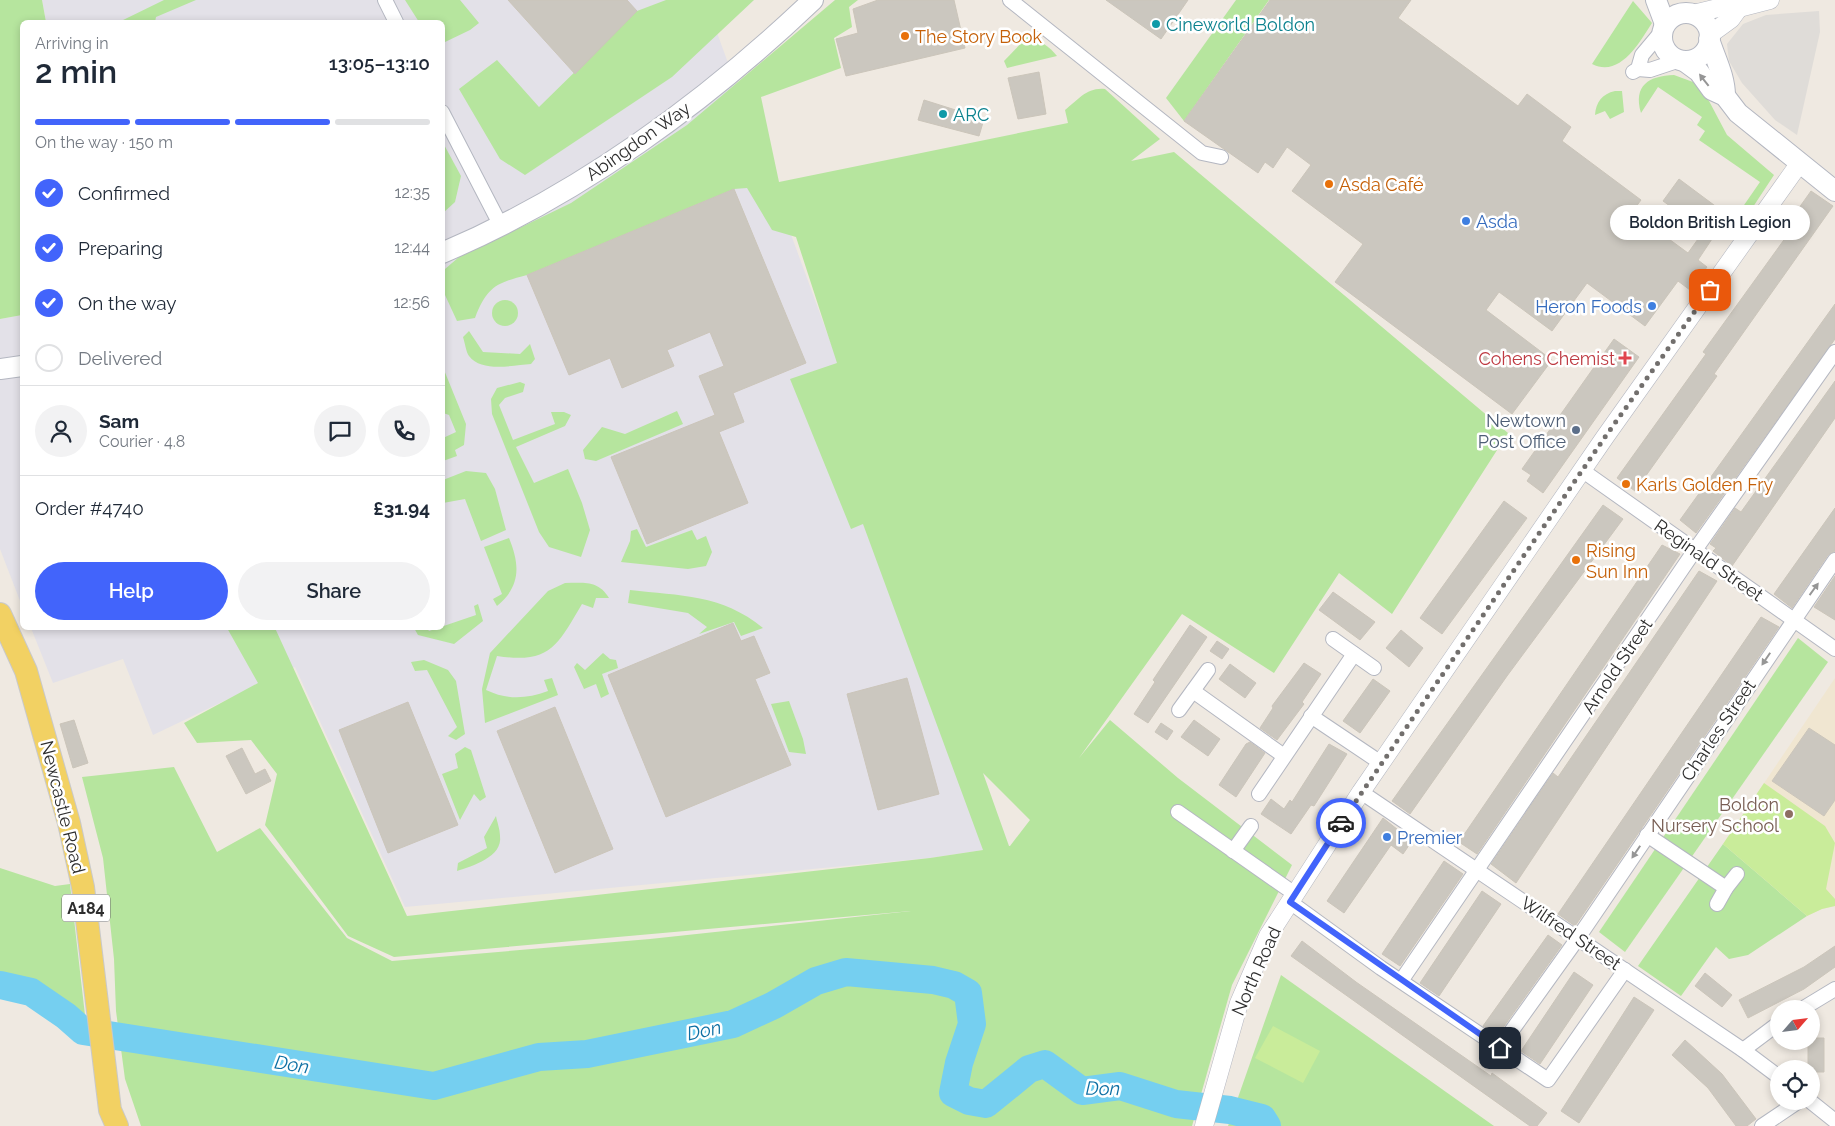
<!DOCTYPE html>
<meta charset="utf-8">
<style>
body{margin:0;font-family:Raleway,sans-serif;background:#f2f2f3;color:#1f2937;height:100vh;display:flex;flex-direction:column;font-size:19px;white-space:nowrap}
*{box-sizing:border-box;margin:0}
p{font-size:16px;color:#747a83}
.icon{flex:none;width:28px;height:28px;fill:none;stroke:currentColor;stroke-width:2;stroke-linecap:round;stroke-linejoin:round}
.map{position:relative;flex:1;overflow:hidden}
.panel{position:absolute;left:20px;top:20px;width:425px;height:610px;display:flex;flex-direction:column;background:#fff;border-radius:8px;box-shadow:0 2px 8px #0003}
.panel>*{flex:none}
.needle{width:32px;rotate:62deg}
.buttons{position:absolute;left:1770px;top:1000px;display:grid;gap:10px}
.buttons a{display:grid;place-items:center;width:50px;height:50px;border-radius:50%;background:#fff;box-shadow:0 2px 8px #0003;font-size:25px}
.pin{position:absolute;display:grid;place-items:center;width:42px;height:42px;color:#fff;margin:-21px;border-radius:10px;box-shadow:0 2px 8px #0006}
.courier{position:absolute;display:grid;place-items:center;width:50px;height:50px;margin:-25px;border:4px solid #4264fb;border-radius:50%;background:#fff;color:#222;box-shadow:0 1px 6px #0007}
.bubble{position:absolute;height:35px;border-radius:18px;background:#fff;box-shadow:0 2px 8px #0003;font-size:16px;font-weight:600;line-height:35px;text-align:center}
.overview em{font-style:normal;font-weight:600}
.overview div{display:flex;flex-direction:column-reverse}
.overview{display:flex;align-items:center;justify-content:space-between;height:85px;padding:0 15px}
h1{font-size:32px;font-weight:600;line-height:38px}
.bar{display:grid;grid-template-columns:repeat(4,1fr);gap:8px 5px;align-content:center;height:60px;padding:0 15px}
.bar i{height:6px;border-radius:4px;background:#e0e1e3}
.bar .on{background:#4264fb}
.bar p{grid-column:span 4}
.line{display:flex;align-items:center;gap:12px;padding:0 15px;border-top:1px solid #e0e1e3}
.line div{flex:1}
.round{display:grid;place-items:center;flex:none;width:52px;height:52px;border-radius:26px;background:#f2f2f3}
ol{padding:0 15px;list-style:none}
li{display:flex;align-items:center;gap:15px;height:55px}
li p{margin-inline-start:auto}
li .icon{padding:5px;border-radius:50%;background:#4264fb;color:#fff;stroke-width:4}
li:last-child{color:#747a83}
li i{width:28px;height:28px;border:2px solid #e0e1e3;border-radius:50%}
.action{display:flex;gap:10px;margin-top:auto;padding:10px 15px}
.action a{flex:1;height:58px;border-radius:30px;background:#4264fb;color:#fff;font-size:20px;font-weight:600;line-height:58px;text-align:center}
.action a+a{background:#f2f2f3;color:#1f2937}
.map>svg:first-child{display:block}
.industrial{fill:#e3e1e8}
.education{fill:#f0e6d1}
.green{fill:#b6e59e;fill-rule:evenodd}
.pitch{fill:#c9ec9a}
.plaza{fill:#dfdcd8}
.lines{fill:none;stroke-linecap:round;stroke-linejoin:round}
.river{stroke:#75cff0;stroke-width:28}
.building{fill:#cbc7bf;stroke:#cbc5ba}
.minor-casing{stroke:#b4b7c1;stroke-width:16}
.tertiary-casing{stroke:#b4b7c1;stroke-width:19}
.secondary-casing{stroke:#b4b7c1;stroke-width:22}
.primary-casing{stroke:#c9c9c9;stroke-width:24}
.minor{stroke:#fff;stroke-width:14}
.tertiary{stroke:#fff;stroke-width:18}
.secondary{stroke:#fff;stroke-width:20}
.primary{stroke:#f2d163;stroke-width:22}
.oneway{fill:#969696}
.done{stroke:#726f6d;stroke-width:5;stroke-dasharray:0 9}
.route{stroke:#4264fb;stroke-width:6}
.culture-dot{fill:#0f9aa8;stroke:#fff;stroke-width:2}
.food-dot{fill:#e8710a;stroke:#fff;stroke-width:2}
.shop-dot{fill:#3f7fe0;stroke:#fff;stroke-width:2}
.health-dot{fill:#e0444e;stroke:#fff;stroke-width:2}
.service-dot{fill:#5c6f8a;stroke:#fff;stroke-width:2}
.education-dot{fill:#8d6e63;stroke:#fff;stroke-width:2}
.labels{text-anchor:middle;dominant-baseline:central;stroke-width:5;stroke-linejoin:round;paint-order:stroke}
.shield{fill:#fff;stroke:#6d6d6d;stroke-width:1}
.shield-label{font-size:16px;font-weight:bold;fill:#2e2e2e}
.culture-label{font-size:18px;fill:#0d838f;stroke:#fff;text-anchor:start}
.food-label{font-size:18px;fill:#c56008;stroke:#fff;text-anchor:start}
.street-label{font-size:18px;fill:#2e2e2e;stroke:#fff}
.shop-label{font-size:18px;fill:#366cbe;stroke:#fff;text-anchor:start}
.health-label{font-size:18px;fill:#be3a42;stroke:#fff;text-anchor:end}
.service-label{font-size:18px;fill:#4e5e75;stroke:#fff;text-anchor:end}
.education-label{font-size:18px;fill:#785e54;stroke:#fff;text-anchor:end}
.water-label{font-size:19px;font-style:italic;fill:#0d6fa3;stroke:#fff}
</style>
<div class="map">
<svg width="1835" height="1126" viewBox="0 0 1835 1126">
<rect width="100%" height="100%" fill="#efe9e1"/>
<!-- industrial -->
<g class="industrial">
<path d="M42,0h663l132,360 146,490 -53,8 -525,49 -110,-240 -142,68 -30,-76 -70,24 -22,-55h411v-606h-396z"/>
<path d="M22,315v291l-22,-57v-230z"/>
</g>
<!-- education -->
<path class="education" d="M1835,678v228l-13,3 -15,7 -84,-72z"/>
<!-- green -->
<g class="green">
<path d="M0,0h42l4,22h-24v293l-22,4z"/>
<path d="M164,0h32l-40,17 -1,5h-36z"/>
<path d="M405,0h55l19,23 -9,7 -27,13 -1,-21h-23z"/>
<path d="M666,0h88l-82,77 -147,98 -25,-16 -41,-70 38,-29 42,47 98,-96z"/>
<path d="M835,0h23l-9,7 3,20 -18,11 7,30 -80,29 18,85 289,-59 -3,-13c13,-10 22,-23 40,-21l55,50 -29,22 43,-9 334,281 -116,181 -53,-41 -65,100 -92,-59 -103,144 31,-38 68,58 114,87 -60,120 -40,141h-1051l-16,-47 -9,-68 -2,-52 -11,-101 -21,-81 92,-10 43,85 43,-24 87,110 45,23 258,-22 261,-28 -517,46 -46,-21 -83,-111 12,-51 -26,-34 -54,3 -13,-20 74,-40 -31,-55h48l132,288 523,-58 53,-8 -120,-326 -12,5 -61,-150 47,-16 -41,-126 -24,-7 -25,-42 -13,1 -207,86c-31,8 -40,12 -52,43l-18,3 -12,-26v-26l14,-12 112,-54 116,-78zM983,773l47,47 -20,26h-1z"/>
<path d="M1236,0h33l-85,121 -18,-23z"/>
<path d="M1633,1l19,22c-13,20 -32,55 -60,41z"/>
<path d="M1027,37c13,3 22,9 30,19l-50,12 -3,-7z"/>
<path d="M1674,75l19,7 16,19 18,34 47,40 -25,38 -7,-5 18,-26 -61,-42 6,-9 -8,-6 5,-8 -44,-30 -17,26c-8,-28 8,-37 33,-38z"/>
<path d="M1615,91h7l2,21 -14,7 -5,-8 -10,4c1,-13 7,-21 20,-24z"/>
<path d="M442,141l19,35 -6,26 -12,11z"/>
<circle cx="505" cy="313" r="13"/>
<path d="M469,331l14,21 37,2 10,-10 5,15 -4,5c-18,1 -49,9 -62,-8 -3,-4 -4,-13 -6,-19z"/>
<path d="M442,365l24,59 -2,21 -9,5 2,6 -14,5v-23l13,-6 -7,-17 -6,-2z"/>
<path d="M520,382l5,2 -2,8 -18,6 -6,7 14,35 42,-16 -4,-12h13l7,3 -6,11 -49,21 18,36 34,-14 14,34 8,27 -9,27 -32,-10 -10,-15 -47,-118 -1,-15 6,-11z"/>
<path d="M677,411l6,13 -87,37 -11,-2 -2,-9 19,-23 23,7z"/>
<path d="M466,471l20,2 9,16 11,41 -25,11 -16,-42 -22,4v-23z"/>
<path d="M637,529l9,18 46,-17 5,10 9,-4 6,16 -6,14 -18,3 -67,-7 9,-21 1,-10z"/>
<path d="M509,538c11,27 12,48 -12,68l-4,-7 9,-5 -18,-47z"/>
<path d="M565,583c19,0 33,-3 44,15h-13l-3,10 -11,-4c-25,42 -32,60 -85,52l-11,34c21,10 40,9 62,1l-4,-11 8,-2 6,17 -73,28 -3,-34 8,-36 58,-62z"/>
<path d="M630,590c50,6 92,4 133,38l-22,8 -7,-14 -35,12 8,-7 -19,-14 -60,-10z"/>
<path d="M478,604l5,17 -29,23 -36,-9 -4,-7h13l2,3 47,-16 -2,-9z"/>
<path d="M1798,638l30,24 -203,290 -26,-20z"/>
<path d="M603,653l7,6 6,1 2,8 -16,6 7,20 -8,4 -5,-14 -12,5 -10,-22 3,-4 8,7z"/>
<path d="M424,660l24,10 8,11 9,53 -9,6 -8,-4 9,-9 -30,-57 -12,1 -4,-9z"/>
<path d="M789,701l14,38 3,15 -17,-2 -18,-48z"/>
<path d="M465,747l6,3 15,47 -6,4 -6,-7 -14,26 -18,-46 16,-6 -3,-14z"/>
<path d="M496,816c1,6 4,13 4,20 3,21 -28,30 -43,35l1,-8 29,-15 -3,-11z"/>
<path d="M1723,844l84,72 -59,39 -19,4 -13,-12 -35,49 -43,-30z"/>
<path d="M0,868l55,18 15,-2 16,140 -20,-18 -66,-34z"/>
<path d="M1281,975l213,151h-266z"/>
</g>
<!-- pitch -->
<g class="pitch">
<path d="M1764,783l61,43 10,17 -9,46 9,10v7l-13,3 -15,7 -84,-72z"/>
<path d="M1273,1026l47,25 -17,32 -48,-25z"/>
</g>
<!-- plaza -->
<path class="plaza" d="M1819,11l1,21 -23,103 -22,-15 -33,-37 -13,-22 -2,-17 16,-20 23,-9z"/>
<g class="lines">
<!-- river -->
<path class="river" d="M0,985l31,7 35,24 17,15 351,55 105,-29 48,-3 146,-30 41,-19 42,-24 30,-9 87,8 21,5 14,8 4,31 -13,39 -6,30 16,8 17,3 43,-35 16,-5 37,27 38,-5 56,18 54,6 32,8 5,8"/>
</g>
<!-- building -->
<g class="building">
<path d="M508,0h119l10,11 -62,63z"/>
<path d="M878,0h76l11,48 -119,28 -10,-37 22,-6 -5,-24z"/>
<path d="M1106,0h82l-27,39z"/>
<path d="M1270,0h141l-13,18 120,88 9,-12 44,33 -9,14 79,59 -9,12 56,41 15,-21 9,7 -14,21 9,7 -17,23 -12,-9 -33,45 -58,-43 -35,48 -53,-39 -13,18 66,50 -40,54 -177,-132 28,-38 -71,-53 19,-26 -24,-18 -14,21 -8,-6 -7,11 -74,-52z"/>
<path d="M1039,72l7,42 -28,5 -10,-41z"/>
<path d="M924,100l60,19 -5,17 -61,-16z"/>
<path d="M1679,179l43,32 -16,21 -43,-31z"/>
<path d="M734,189l72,174 -73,30 11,29 -25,10 29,71 -101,41 -36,-87 104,-42 -16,-39 25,-10 -14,-34 -43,18 7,16 -52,22 -12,-30 -41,17 -42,-100z"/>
<path d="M1811,191l22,15 -119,168 3,2 -82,115 -18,-13 89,-124 -3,-2 96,-133 -5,-4z"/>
<path d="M1835,304v35l-139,194 -16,-13z"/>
<path d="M1614,339l25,18 -96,136 -16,-12 4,-6 -9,-6z"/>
<path d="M1835,381v37l-103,148 -19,-15 3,-3 -6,-4 25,-36 6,4z"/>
<path d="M1504,501l23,17 -85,116 -22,-16z"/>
<path d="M1603,505l20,14 -116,157 -97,138 -18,-13z"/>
<path d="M1835,508v43l-7,4 -36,53 -18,-14z"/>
<path d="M1662,545l18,9 -203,300 -18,-12z"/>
<path d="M1699,571l18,10 -201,302 -25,-19 62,-91 5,4z"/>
<path d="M1835,576v44l-21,-13z"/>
<path d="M1333,592l42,30 -15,18 -41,-30z"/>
<path d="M1761,617l18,10 -204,299 -17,-12z"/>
<path d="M733,623l8,18 13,-5 16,37 -15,6 36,86 -125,52 -58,-142z"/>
<path d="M1190,625l17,12 -59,86 -14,-9 21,-32 -2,-2z"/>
<path d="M1401,630l22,18 -14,19 -23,-19z"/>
<path d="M1217,641l12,8 -7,10 -12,-8z"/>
<path d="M1304,663l17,11 -19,28 2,2 -27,36 -17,-12 13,-20 -1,-2z"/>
<path d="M1230,664l26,19 -11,15 -26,-19z"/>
<path d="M907,678l32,116 -61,16 -31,-116z"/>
<path d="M1373,679l17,12 -30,42 -17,-12z"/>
<path d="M408,702l50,123 -70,28 -49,-123z"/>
<path d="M555,707l58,142 -58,24 -58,-142z"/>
<path d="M74,720l14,43 -15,5 -13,-44z"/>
<path d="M1194,720l26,19 -12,17 -27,-19z"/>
<path d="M1161,723l12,8 -6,9 -12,-8z"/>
<path d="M1809,728l26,17v55l-11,16 -52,-35z"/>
<path d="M1250,742l15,11 -29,44 -17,-12 27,-41z"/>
<path d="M1329,744l18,10 -33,52 -3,-1 -20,29 -30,-20 10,-15 13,10 6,-9 2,2z"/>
<path d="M242,748l13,26 10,-5 6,12 -25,13 -20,-38z"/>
<path d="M1383,818l29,23 -9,13 -12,-9 -47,68 -17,-12z"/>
<path d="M1444,861l19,13 -63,92 -18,-12z"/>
<path d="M1482,891l19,13 -62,92 -19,-13z"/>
<path d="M1548,935l14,10 -65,91 -14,-10z"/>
<path d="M1302,941l54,41 135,94 1,-3 55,40 -10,13h-7l-239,-170z"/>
<path d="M1835,946v21l-31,22 -56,29 -9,-18 65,-33z"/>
<path d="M1574,972l19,13 -53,79 -19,-13z"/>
<path d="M1705,973l27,22 -10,12 -27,-21z"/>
<path d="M1634,997l20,13 -75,113 -18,-12z"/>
<path d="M1811,1038h13v34h-13v-3h-3v-28h3z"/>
<path d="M1685,1040l37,34 34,45 -9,7h-11l-28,-38 -36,-33z"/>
</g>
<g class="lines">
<!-- minor casing -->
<g class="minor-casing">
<g id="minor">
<path d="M385,0l11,22"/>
<path d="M1010,0l192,153 19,4"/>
<path d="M1638,69l12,1 30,-10"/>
<path d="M1633,72l5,-3 4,-14 21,-25"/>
<path d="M442,112l59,114"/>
<path d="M1583,471l252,178"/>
<path d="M1333,639l41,29"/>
<path d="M1193,691l91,65"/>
<path d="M1179,710l29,-40"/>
<path d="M1311,716l70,47"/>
<path d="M1361,792l382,258 36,27"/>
<path d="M1259,794l95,-140"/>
<path d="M1178,812l117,82"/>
<path d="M1647,835l79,53 -9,16"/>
<path d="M1233,851l18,-25"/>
<path d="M1726,888l11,-14"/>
<path d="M1290,902l91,66 167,112 77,-110"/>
<path d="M1401,981l294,-431 140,-198"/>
<path d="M1802,1009l33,-20"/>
<path d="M1500,1047l78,-109 257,-378"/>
<path d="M1743,1050l36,-27"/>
<path d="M1810,1101l25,20"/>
<path d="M1762,1126l37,-25"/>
</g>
</g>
<!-- tertiary casing -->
<g class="tertiary-casing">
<g id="tertiary">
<path d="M1693,14l33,-8 13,2 31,-8"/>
<path d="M1709,35l22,-16 8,-11"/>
<path d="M1204,1126l35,-123 29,-67 93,-144 244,-355 194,-273"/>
</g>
</g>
<!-- secondary casing -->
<g class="secondary-casing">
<g id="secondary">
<path d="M1656,0l9,24"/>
<circle cx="1686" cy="37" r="24"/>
<path d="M1709,39c6,19 16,37 16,57"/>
<path d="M1684,61l15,11 13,18 13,6 13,17 97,78"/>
<path d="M442,253c137,-58 264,-151 371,-253"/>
<path d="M0,369l22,-3"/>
</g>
</g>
<!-- primary casing -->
<g class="primary-casing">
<path id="primary" d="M0,614l26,57 43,152 14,64 27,223 7,16"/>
</g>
<!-- minor -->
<use href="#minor" class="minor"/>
<!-- tertiary -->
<use href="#tertiary" class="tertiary"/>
<!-- secondary -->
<use href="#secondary" class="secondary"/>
<!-- primary -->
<use href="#primary" class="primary"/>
</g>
<!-- one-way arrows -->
<defs><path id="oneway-solid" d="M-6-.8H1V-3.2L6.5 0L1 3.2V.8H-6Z" transform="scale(1.25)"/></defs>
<g class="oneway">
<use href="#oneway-solid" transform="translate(1704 80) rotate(-128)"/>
<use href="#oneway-solid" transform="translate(1814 589) rotate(-54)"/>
<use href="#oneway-solid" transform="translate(1766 659) rotate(124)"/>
<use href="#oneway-solid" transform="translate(1636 852) rotate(124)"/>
</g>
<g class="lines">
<!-- done -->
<path class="done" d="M1341,823l264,-386 105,-147"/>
<!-- route -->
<path class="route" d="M1341,823l-51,79 210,146"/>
</g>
<!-- markers -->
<g class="culture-dot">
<circle cx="1156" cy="24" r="5"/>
<circle cx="943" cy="114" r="5"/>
</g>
<g class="food-dot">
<circle cx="905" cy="36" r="5"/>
<circle cx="1329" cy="184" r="5"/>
<circle cx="1626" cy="484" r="5"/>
<circle cx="1576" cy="560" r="5"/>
</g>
<g class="shop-dot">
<circle cx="1466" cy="221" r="5"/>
<circle cx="1652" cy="306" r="5"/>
<circle cx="1387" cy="837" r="5"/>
</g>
<path class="health-dot" d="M1622.5 350.5h5v5h5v5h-5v5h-5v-5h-5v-5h5z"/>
<circle class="service-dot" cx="1576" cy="430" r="5"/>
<circle class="education-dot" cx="1789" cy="814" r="5"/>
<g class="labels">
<!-- shield labels -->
<rect class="shield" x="62" y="894.5" width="48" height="27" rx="4"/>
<g class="shield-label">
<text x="86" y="908">A184</text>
</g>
<!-- culture labels -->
<g class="culture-label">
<text x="1166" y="24">Cineworld Boldon</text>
<text x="953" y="114">ARC</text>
</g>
<!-- food labels -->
<g class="food-label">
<text x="915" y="36">The Story Book</text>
<text x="1339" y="184">Asda Café</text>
<text x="1636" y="484">Karls Golden Fry</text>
<text x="1586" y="550">Rising<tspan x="1586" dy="21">Sun Inn</tspan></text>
</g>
<!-- street labels -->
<g class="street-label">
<text transform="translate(638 141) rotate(-35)">Abingdon Way</text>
<text transform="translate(1709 560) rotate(35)">Reginald Street</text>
<text transform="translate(1617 666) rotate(-56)">Arnold Street</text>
<text transform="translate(1718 730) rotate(-56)">Charles Street</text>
<text transform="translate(63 807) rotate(76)">Newcastle Road</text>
<text transform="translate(1571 933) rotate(34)">Wilfred Street</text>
<text transform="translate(1256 971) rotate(-66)">North Road</text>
</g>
<!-- shop labels -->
<g class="shop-label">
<text x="1476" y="221">Asda</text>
<text x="1642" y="306" text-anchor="end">Heron Foods</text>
<text x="1397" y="837">Premier</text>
</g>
<!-- health labels -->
<g class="health-label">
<text x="1615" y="358">Cohens Chemist</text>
</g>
<!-- service labels -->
<g class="service-label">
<text x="1566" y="420">Newtown<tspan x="1566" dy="21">Post Office</tspan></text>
</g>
<!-- education labels -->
<g class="education-label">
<text x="1779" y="804">Boldon<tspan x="1779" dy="21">Nursery School</tspan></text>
</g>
<!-- water labels -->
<g class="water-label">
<text transform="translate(704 1030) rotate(-12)">Don</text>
<text transform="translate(292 1064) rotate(9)">Don</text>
<text transform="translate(1103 1088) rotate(1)">Don</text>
</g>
</g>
</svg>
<div class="buttons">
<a><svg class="needle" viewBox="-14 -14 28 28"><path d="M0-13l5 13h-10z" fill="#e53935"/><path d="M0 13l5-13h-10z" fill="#747a83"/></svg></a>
<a><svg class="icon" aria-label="locate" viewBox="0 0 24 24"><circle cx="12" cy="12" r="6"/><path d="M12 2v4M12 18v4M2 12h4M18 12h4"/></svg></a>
</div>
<div class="pin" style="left:1710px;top:290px;background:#ea580c"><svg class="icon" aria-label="bag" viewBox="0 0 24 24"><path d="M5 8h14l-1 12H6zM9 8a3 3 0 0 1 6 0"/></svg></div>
<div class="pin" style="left:1500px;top:1048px;background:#1f2937"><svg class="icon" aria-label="home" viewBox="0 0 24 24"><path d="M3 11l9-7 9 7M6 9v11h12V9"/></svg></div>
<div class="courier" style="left:1341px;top:823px"><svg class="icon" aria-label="car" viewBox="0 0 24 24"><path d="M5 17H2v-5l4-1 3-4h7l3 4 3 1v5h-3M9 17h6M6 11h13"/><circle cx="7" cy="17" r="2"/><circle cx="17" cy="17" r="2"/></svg></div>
<div class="bubble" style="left:1610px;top:205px;width:200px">Boldon British Legion</div>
<section class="panel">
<div class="overview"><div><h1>2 min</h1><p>Arriving in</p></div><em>13:05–13:10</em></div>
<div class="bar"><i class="on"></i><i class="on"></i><i class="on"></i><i></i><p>On the way · 150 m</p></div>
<ol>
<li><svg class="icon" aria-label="check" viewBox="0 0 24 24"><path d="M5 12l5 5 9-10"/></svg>Confirmed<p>12:35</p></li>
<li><svg class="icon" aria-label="check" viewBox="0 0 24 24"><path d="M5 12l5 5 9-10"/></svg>Preparing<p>12:44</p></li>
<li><svg class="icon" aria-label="check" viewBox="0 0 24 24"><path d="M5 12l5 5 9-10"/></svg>On the way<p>12:56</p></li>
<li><i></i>Delivered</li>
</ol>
<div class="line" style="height:90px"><a class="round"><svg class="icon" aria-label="person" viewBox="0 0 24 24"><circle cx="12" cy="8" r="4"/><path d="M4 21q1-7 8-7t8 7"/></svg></a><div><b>Sam</b><p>Courier · 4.8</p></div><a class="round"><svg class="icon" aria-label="chat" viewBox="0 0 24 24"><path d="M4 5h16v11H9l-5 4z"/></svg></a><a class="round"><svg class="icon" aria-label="phone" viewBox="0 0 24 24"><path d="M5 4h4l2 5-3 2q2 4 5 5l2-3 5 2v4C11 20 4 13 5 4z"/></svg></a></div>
<div class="line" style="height:65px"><div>Order #4740</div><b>£31.94</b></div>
<div class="action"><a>Help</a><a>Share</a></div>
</section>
</div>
